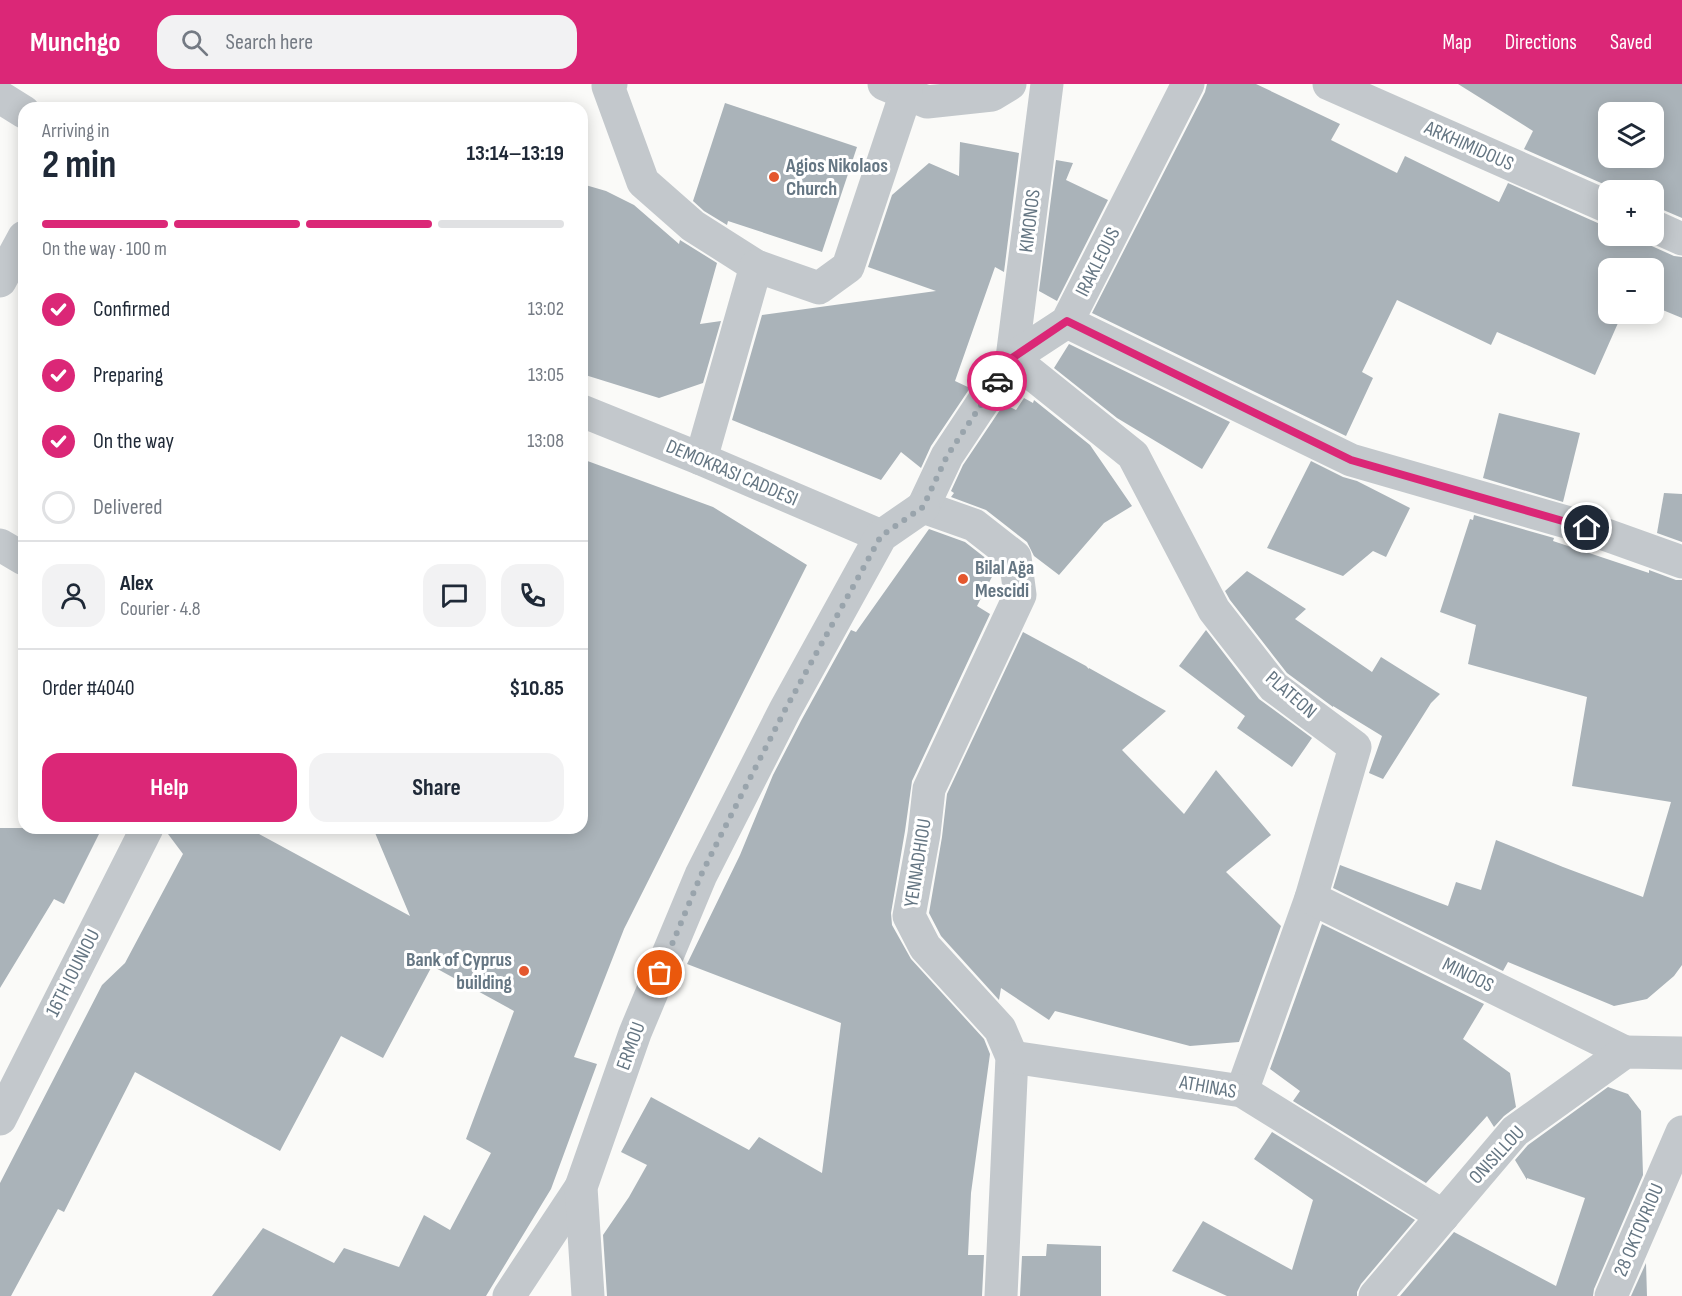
<!DOCTYPE html>
<meta charset="utf-8">
<style>
body{margin:0;font-family:"Sofia Sans Condensed",sans-serif;background:#f2f2f3;color:#1f2937;height:100vh;display:flex;flex-direction:column;font-size:22px;white-space:nowrap}
*{box-sizing:border-box;margin:0}
p{font-size:20px;color:#747a83}
.icon{flex:none;width:33px;height:33px;fill:none;stroke:currentColor;stroke-width:2;stroke-linecap:round;stroke-linejoin:round}
.map{position:relative;flex:1;overflow:hidden}
.drawer{position:absolute;left:18px;top:18px;width:570px;height:732px;display:flex;flex-direction:column;background:#fff;border-radius:18px;box-shadow:0 3px 15px #0003}
.drawer>*{flex:none}
.buttons{position:absolute;left:1598px;top:18px;display:grid;gap:12px}
.buttons a{display:grid;place-items:center;width:66px;height:66px;border-radius:12px;background:#fff;box-shadow:0 3px 15px #0003;font-size:30px}
.pin{position:absolute;display:grid;place-items:center;width:51px;height:51px;color:#fff;margin:-26px;border:3px solid #fff;border-radius:50%;box-shadow:0 2px 6px #0007}
.courier{position:absolute;display:grid;place-items:center;width:60px;height:60px;margin:-30px;border:4px solid #db2777;border-radius:50%;background:#fff;color:#222;box-shadow:0 2px 8px #0007}
.headline em{font-style:normal;font-weight:700}
.headline div{display:flex;flex-direction:column-reverse}
.headline{display:flex;align-items:center;justify-content:space-between;height:102px;padding:0 24px}
h1{font-size:39px;font-weight:700;line-height:45px}
.bar{display:grid;grid-template-columns:repeat(4,1fr);gap:9px 6px;align-content:center;height:72px;padding:0 24px}
.bar i{height:8px;border-radius:4px;background:#e0e1e3}
.bar .current{background:#db2777}
.bar p{grid-column:span 4}
.line{display:flex;align-items:center;gap:15px;padding:0 24px;border-top:2px solid #e0e1e3}
.line div{flex:1}
.round{display:grid;place-items:center;flex:none;width:63px;height:63px;border-radius:18px;background:#f2f2f3}
ol{padding:0 24px;list-style:none}
li{display:flex;align-items:center;gap:18px;height:66px}
li p{margin-inline-start:auto}
li .icon{padding:6px;border-radius:50%;background:#db2777;color:#fff;stroke-width:4}
li:last-child{color:#747a83}
li i{width:33px;height:33px;border:3px solid #e0e1e3;border-radius:50%}
.primary-button{display:flex;gap:12px;margin-top:auto;padding:12px 24px}
.primary-button a{flex:1;height:69px;border-radius:18px;background:#db2777;color:#fff;font-size:24px;font-weight:700;line-height:69px;text-align:center}
.primary-button a+a{background:#f2f2f3;color:#1f2937}
header{display:flex;align-items:center;gap:36px;box-sizing:border-box;height:84px;padding:0 30px;background:#db2777;color:#fff}
header strong{font-size:28px}
nav{display:flex;gap:33px;margin-inline-start:auto;font-size:21px}
.search{width:420px;height:54px;background:#f2f2f3;display:flex;align-items:center;gap:15px;box-sizing:border-box;padding:0 21px;border-radius:18px;color:#747a83;font-size:22px}
.map>svg:first-child{display:block}
.building{fill:#aab3b9;fill-rule:evenodd}
.lines{fill:none;stroke-linecap:round;stroke-linejoin:round}
.minor{stroke:#c3c8cc;stroke-width:33}
.done{stroke:#99a4ac;stroke-width:6;stroke-dasharray:0 10.8}
.route{stroke:#db2777;stroke-width:8}
.poi-dot{fill:#e4572e;stroke:#fff;stroke-width:2}
.labels{text-anchor:middle;dominant-baseline:central;stroke-width:6;stroke-linejoin:round;paint-order:stroke}
.street-label{font-size:20px;fill:#657683;stroke:#fff}
.poi-label{font-size:20px;font-weight:bold;fill:#657683;stroke:#fff;text-anchor:start}
</style>
<header>
<strong>Munchgo</strong>
<div class="search"><svg class="icon" aria-label="search" viewBox="0 0 24 24"><circle cx="10" cy="10" r="6"/><path d="M15 15l6 6"/></svg>Search here</div>
<nav><a>Map</a><a>Directions</a><a>Saved</a></nav>
</header>
<div class="map">
<svg width="1682" height="1212" viewBox="0 0 1682 1212">
<rect width="100%" height="100%" fill="#fafaf8"/>
<!-- building -->
<g class="building">
<path d="M1207,0h49l84,40 -9,16 66,33 8,-17 94,46 9,-19 92,41 8,1v11h29l8,7 29,13 8,1v61l-29,-12v-38h-45v46h14l-27,61 -98,-43 -6,13 -94,-45 -35,72 11,6 -27,58 -254,-123 113,-221z"/>
<path d="M1458,0h224v134l-21,-9 -8,-1v-18h-36l-93,-41 9,-18zM1608,28h45v46h-45z"/>
<path d="M725,19l132,44 -35,105 -94,-31 -1,4 -23,-14 -11,-10z"/>
<path d="M960,58l59,11 -15,119 -9,-5 -40,114 15,7 -39,58 -10,22 -20,-16 -20,28 -149,-60 30,-105 174,-24 -68,-24 24,-72 37,-32 30,13z"/>
<path d="M1056,76l17,3 -7,17 42,20 -51,101 -18,-10z"/>
<path d="M582,100l24,7 28,14 45,39 1,-4 37,23 -17,61 21,-3 -18,62 -44,15 -77,-24z"/>
<path d="M1069,260l161,78 -28,47 -85,-51 -63,-50z"/>
<path d="M1024,314l9,5 1,-3 56,45 42,61 -28,17 -45,52 -25,-19 -7,-14 -41,-32 -35,-13 3,-4 -3,-2 12,-26 41,-61 12,6z"/>
<path d="M1499,329l81,20 -17,69 -80,-24z"/>
<path d="M582,375l131,48 94,58 -183,364 -50,128 23,7 -46,125 -65,107h-274l51,-68 71,35 10,-15 55,19 25,-52 26,15 41,-77 -25,-14 48,-128 -82,-45 -49,92 -42,-22 -61,115 -145,-79 -71,140 -6,-3 -47,87h-11v-113l102,-198 23,-22 58,-109 -18,-24 1,-2h82l162,88 -37,-88h209z"/>
<path d="M1311,377l32,16 14,4 53,27 -24,49 -13,-6 -30,25 -76,-28z"/>
<path d="M1664,409l18,1v48l-25,-9z"/>
<path d="M1474,431l80,23 -1,3 96,32v-3l27,10h6v385l-8,11 -27,23 -33,7 -106,-44 -5,9 -170,-83 7,-23 108,41 8,-24 25,8 15,-50 67,27 80,30 28,-95 -99,-16 15,-89 -119,-33 8,-39 -36,-13 30,-93 3,1z"/>
<path d="M929,445l36,13 32,25 -20,39 13,8 -78,167 -7,50 -14,82 1,12 19,34 73,80 6,15 -19,139 -3,62h16l-2,41h-375l-4,-61 26,-38 18,-32 -26,-13 30,-55 98,53 10,-13 63,36 19,-150 -154,-59 53,-109 33,-80 29,-56 49,-89 5,2z"/>
<path d="M1247,487l59,38 -11,10 77,53 9,-15 59,37 -9,9 -48,76 -14,-6 13,-37 -49,-30v1l-46,-34 -57,-73 -5,-9z"/>
<path d="M1206,546l53,69 53,39 -20,29 -55,-39 8,-12 -66,-50z"/>
<path d="M1023,548l63,34 3,3v-1l77,43 -44,39 62,64 32,-44 55,65 -45,37 55,54 -42,116 -49,4 -135,-35 -6,9 -48,-32 -2,12 -58,-64 -12,-23 13,-76 5,-43z"/>
<path d="M0,744h102l-38,76 -10,-5 -54,89z"/>
<path d="M1322,840l162,80 -21,35 47,34 6,34 -12,9 -10,11 -7,-11 -61,67 -133,-82 7,-10 -30,-22z"/>
<path d="M1608,1003l20,7 13,17 2,64 -49,114 -1,7h-193l54,-64 102,54 29,-88 -58,-20v2l-12,-20 13,-15z"/>
<path d="M1272,1048l143,88 -54,64 -4,8v4h-130l-55,-25 31,-50 89,49 21,-70 -59,-41z"/>
<path d="M1047,1160l54,2v50h-81l2,-40h24z"/>
<path d="M1646,1179l1,33h-16z"/>
</g>
<g class="lines">
<!-- minor -->
<g class="minor">
<path d="M611,0l-3,2 35,96 50,44 63,40"/>
<path d="M884,0l43,18 65,-7 18,-11"/>
<path d="M1047,0l-35,274 121,97 81,155 60,77 81,60 -44,151 -69,193"/>
<path d="M1329,0l279,123"/>
<path d="M0,13l24,15"/>
<path d="M1653,142l29,13"/>
<path d="M0,197l24,-44"/>
<path d="M1067,238l284,138 236,68 95,34"/>
<path d="M582,327l119,48 180,77"/>
<path d="M701,375l55,-193 63,22 29,-21 58,-174"/>
<path d="M923,423l51,18 41,32 5,38 -91,194 -5,45 -15,82 16,31 75,82 12,28 -11,239"/>
<path d="M923,423l24,-51 65,-98 55,-36 121,-238"/>
<path d="M0,461l24,14"/>
<path d="M1311,814l314,154"/>
<path d="M1012,973l230,34 201,125"/>
<path d="M0,1035l147,-291"/>
<path d="M509,1212l72,-109"/>
<path d="M588,1212l-7,-109 54,-154 66,-158 84,-165 96,-174 42,-29"/>
<path d="M1375,1212l140,-165 110,-79 57,1"/>
<path d="M1611,1212l71,-164"/>
</g>
</g>
<g class="lines">
<!-- done -->
<path class="done" d="M660,889l41,-98 21,-42 63,-123 96,-174 42,-29 24,-51 50,-75"/>
<!-- route -->
<path class="route" d="M997,297l15,-23 55,-37 284,139 236,68"/>
</g>
<!-- markers -->
<g class="poi-dot">
<circle cx="774" cy="93" r="6"/>
<circle cx="963" cy="495" r="6"/>
<circle cx="524" cy="887" r="6"/>
</g>
<g class="labels">
<!-- street labels -->
<g class="street-label">
<text transform="translate(1469 62) rotate(24)">ARKHIMIDOUS</text>
<text transform="translate(1030 137) rotate(-83)">KIMONOS</text>
<text transform="translate(1098 178) rotate(-63)">IRAKLEOUS</text>
<text transform="translate(732 389) rotate(23)">DEMOKRASI CADDESI</text>
<text transform="translate(1291 611) rotate(41)">PLATEON</text>
<text transform="translate(918 779) rotate(-81)">YENNADHIOU</text>
<text transform="translate(73 889) rotate(-63)">16TH IOUNIOU</text>
<text transform="translate(1468 891) rotate(26)">MINOOS</text>
<text transform="translate(631 962) rotate(-70)">ERMOU</text>
<text transform="translate(1208 1003) rotate(10)">ATHINAS</text>
<text transform="translate(1497 1071) rotate(-47)">ONISILLOU</text>
<text transform="translate(1639 1146) rotate(-67)">28 OKTOVRIOU</text>
</g>
<!-- poi labels -->
<g class="poi-label">
<text x="786" y="82">Agios Nikolaos<tspan x="786" dy="23">Church</tspan></text>
<text x="975" y="484">Bilal Ağa<tspan x="975" dy="23">Mescidi</tspan></text>
<text x="512" y="876" text-anchor="end">Bank of Cyprus<tspan x="512" dy="23">building</tspan></text>
</g>
</g>
</svg>
<div class="buttons">
<a><svg class="icon" aria-label="layers" viewBox="0 0 24 24"><path d="M12 4l9 5-9 5-9-5zM3 14l9 5 9-5"/></svg></a>
<a>+</a>
<a>−</a>
</div>
<div class="pin" style="left:660px;top:889px;background:#ea580c"><svg class="icon" aria-label="bag" viewBox="0 0 24 24"><path d="M5 8h14l-1 12H6zM9 8a3 3 0 0 1 6 0"/></svg></div>
<div class="pin" style="left:1587px;top:444px;background:#1f2937"><svg class="icon" aria-label="home" viewBox="0 0 24 24"><path d="M3 11l9-7 9 7M6 9v11h12V9"/></svg></div>
<div class="courier" style="left:997px;top:297px"><svg class="icon" aria-label="car" viewBox="0 0 24 24"><path d="M5 17H2v-5l4-1 3-4h7l3 4 3 1v5h-3M9 17h6M6 11h13"/><circle cx="7" cy="17" r="2"/><circle cx="17" cy="17" r="2"/></svg></div>
<section class="drawer">
<div class="headline"><div><h1>2 min</h1><p>Arriving in</p></div><em>13:14–13:19</em></div>
<div class="bar"><i class="current"></i><i class="current"></i><i class="current"></i><i></i><p>On the way · 100 m</p></div>
<ol>
<li><svg class="icon" aria-label="check" viewBox="0 0 24 24"><path d="M5 12l5 5 9-10"/></svg>Confirmed<p>13:02</p></li>
<li><svg class="icon" aria-label="check" viewBox="0 0 24 24"><path d="M5 12l5 5 9-10"/></svg>Preparing<p>13:05</p></li>
<li><svg class="icon" aria-label="check" viewBox="0 0 24 24"><path d="M5 12l5 5 9-10"/></svg>On the way<p>13:08</p></li>
<li><i></i>Delivered</li>
</ol>
<div class="line" style="height:108px"><a class="round"><svg class="icon" aria-label="person" viewBox="0 0 24 24"><circle cx="12" cy="8" r="4"/><path d="M4 21q1-7 8-7t8 7"/></svg></a><div><b>Alex</b><p>Courier · 4.8</p></div><a class="round"><svg class="icon" aria-label="chat" viewBox="0 0 24 24"><path d="M4 5h16v11H9l-5 4z"/></svg></a><a class="round"><svg class="icon" aria-label="phone" viewBox="0 0 24 24"><path d="M5 4h4l2 5-3 2q2 4 5 5l2-3 5 2v4C11 20 4 13 5 4z"/></svg></a></div>
<div class="line" style="height:78px"><div>Order #4040</div><b>$10.85</b></div>
<div class="primary-button"><a>Help</a><a>Share</a></div>
</section>
</div>
